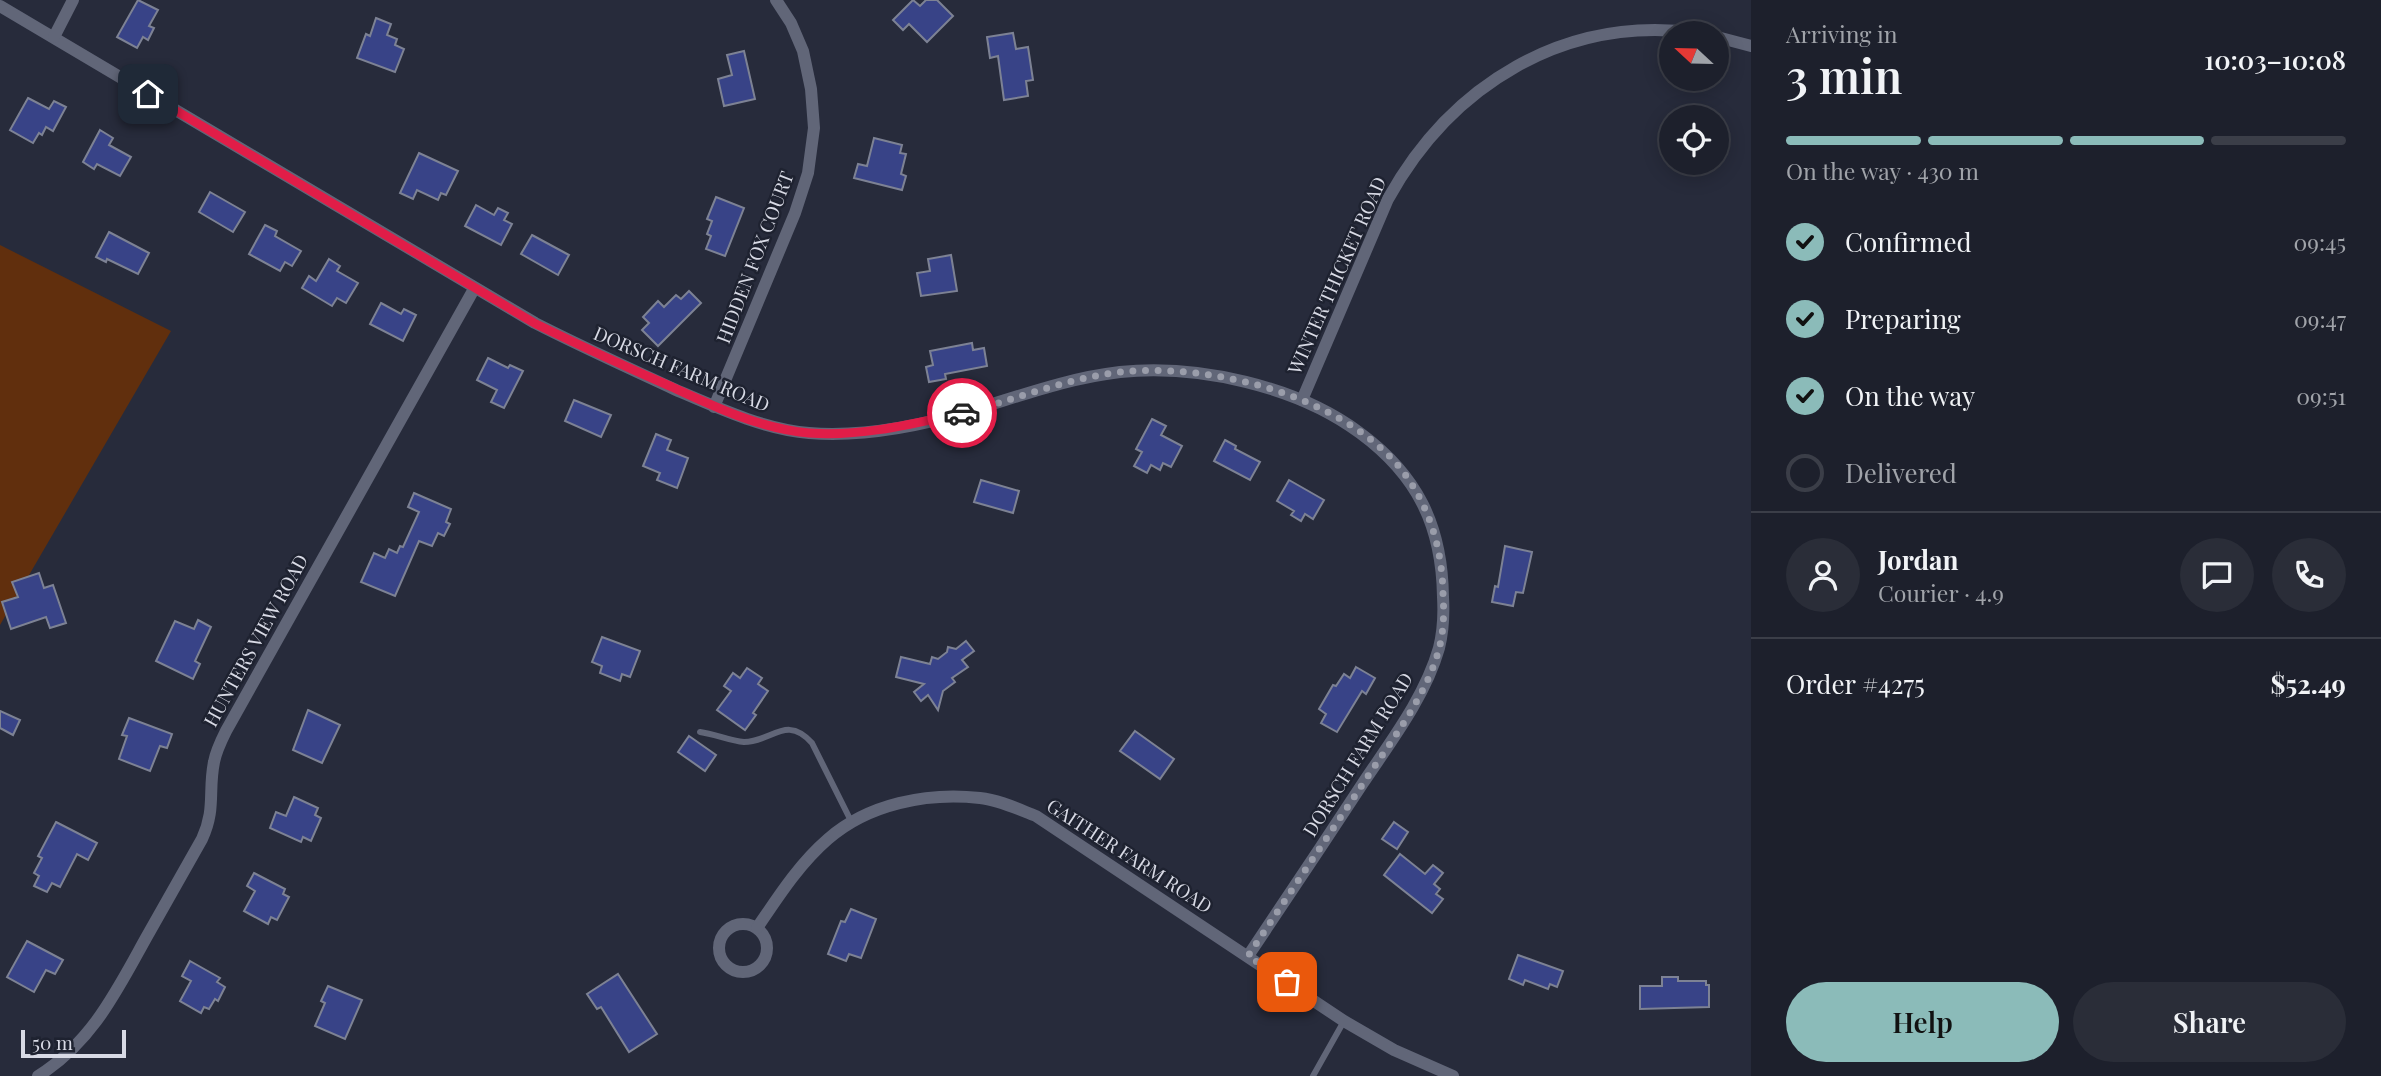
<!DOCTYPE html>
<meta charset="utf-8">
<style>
body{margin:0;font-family:"Playfair Display",serif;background:#2a2d38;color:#f1f3f6;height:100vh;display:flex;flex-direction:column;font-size:26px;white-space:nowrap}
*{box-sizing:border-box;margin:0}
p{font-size:23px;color:#a0a3a9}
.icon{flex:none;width:38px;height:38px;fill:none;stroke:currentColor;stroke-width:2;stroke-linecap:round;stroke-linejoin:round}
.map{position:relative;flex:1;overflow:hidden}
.panel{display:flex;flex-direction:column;background:#1d202c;width:630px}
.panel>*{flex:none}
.needle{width:46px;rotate:292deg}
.controls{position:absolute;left:1659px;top:21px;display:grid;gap:14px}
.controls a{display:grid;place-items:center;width:70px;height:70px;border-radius:50%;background:#1d202c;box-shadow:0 4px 18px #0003,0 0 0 2px #3b3e48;font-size:35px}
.scale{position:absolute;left:21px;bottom:18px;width:105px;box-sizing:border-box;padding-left:7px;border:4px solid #d8dae5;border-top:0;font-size:19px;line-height:24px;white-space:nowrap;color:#d8dae5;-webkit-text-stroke:5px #1e2230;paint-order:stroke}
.pin{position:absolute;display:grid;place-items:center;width:60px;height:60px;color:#fff;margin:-30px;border-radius:14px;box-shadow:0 4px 10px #0006}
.courier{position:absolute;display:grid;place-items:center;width:70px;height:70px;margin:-35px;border:5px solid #e11d48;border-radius:50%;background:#fff;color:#222;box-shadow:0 2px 9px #0007}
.headline em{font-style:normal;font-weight:600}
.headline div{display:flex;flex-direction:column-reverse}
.headline{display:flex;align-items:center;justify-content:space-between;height:119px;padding:0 35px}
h1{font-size:46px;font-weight:600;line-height:52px}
.bar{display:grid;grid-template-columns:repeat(4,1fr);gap:10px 7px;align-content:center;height:84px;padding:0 35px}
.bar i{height:9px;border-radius:5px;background:#3b3e48}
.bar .selected{background:#8bbbb9}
.bar p{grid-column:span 4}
.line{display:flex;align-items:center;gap:18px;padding:0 35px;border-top:2px solid #3b3e48}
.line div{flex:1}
.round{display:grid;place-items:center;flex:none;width:74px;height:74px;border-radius:37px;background:#2a2d38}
ol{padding:0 35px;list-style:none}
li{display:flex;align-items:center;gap:21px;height:77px}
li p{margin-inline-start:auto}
li .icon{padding:7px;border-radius:50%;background:#8bbbb9;color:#111;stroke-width:4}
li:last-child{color:#a0a3a9}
li i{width:38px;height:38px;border:4px solid #3b3e48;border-radius:50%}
.button{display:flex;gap:14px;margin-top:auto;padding:14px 35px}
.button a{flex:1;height:80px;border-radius:42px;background:#8bbbb9;color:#111;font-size:28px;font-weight:600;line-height:80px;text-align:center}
.button a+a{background:#2a2d38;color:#f1f3f6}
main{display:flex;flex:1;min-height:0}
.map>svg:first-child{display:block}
.green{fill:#612f0d}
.building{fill:#384387;stroke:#7d8294;stroke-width:2}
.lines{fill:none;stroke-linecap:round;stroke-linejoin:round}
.lane{stroke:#616678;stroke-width:6}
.street{stroke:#616678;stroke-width:12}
.done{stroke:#9a9daa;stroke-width:7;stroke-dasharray:0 12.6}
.route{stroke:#e11d48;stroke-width:9}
.labels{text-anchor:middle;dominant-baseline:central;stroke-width:5;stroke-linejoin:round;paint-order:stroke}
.street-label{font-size:19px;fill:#d8dae5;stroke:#1e2230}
</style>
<main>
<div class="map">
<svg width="1751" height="1076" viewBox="0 0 1751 1076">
<rect width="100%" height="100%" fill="#272b3b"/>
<!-- green -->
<path class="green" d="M0,245l171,86 -171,294z"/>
<!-- building -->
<g class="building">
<path d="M138,0l20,10 -9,16 5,2 -6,12 -5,-3 -6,11 -20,-11z"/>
<path d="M913,0l7,6 6,-6h11l16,16 -26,26 -18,-18 -6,6 -10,-10z"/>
<path d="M376,18l15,6 -4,11 10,4 -2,6 9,4 -9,23 -38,-14 9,-24 4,2z"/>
<path d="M1013,33l3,16 12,-2 5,33 -7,1 2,15 -24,4 -6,-44 -8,2 -3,-21z"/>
<path d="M744,51l11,48 -31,7 -6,-27 14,-4 -5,-20z"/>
<path d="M28,98l21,11 5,-8 12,6 -13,24 -7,-4 -4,8 -3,-2 -6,10 -23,-13z"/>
<path d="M100,130l13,8 -4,7 22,12 -11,19 -23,-12 -3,5 -11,-7z"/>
<path d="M874,138l28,7 -2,8 6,1 -5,20 5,2 -4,14 -48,-12 4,-14 9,2z"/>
<path d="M419,153l39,18 -12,24 -5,-2 -3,7 -21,-10 -4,9 -13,-6z"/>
<path d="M210,192l35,20 -12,20 -34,-20z"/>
<path d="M716,197l28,11 -19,48 -19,-7 5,-13 -4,-2 5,-13 -5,-2z"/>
<path d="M476,205l18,10 4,-7 10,5 -4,7 8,4 -11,21 -36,-19z"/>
<path d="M265,225l12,6 -2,5 26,15 -9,15 -7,-4 -5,9 -31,-17z"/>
<path d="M109,232l40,21 -11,21 -31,-15 -1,3 -10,-5z"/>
<path d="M532,235l37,20 -11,20 -37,-21z"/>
<path d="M951,255l6,36 -36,5 -4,-23 13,-2 -2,-12z"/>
<path d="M329,259l11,7 -3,5 21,12 -12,20 -9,-5 -5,8 -30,-18 7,-12 7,5z"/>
<path d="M689,291l12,12 -43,43 -16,-16 7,-7 -6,-6 15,-16 6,6 12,-12 5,4z"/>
<path d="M381,303l20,11 3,-5 12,6 -13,26 -33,-17z"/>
<path d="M972,343l1,7 11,-2 3,18 -42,8 1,5 -17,3 -3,-15 7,-2 -3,-14z"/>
<path d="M488,358l20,10 2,-3 13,6 -19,37 -13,-6 6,-12 -20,-10z"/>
<path d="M574,400l37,15 -10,22 -36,-16z"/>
<path d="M1152,419l14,7 -5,9 21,11 -11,21 -8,-4 -3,7 -9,-5 -4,8 -13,-7 8,-14 -6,-3z"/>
<path d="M656,434l15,6 -4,10 21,8 -11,30 -20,-8 3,-7 -17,-7z"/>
<path d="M1225,440l11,6 -1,3 25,13 -10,18 -36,-19z"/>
<path d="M981,480l38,11 -6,22 -39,-11z"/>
<path d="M1289,480l35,20 -11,19 -8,-5 -4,7 -10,-6 3,-4 -17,-10z"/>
<path d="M414,493l37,16 -5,13 4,2 -6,12 -6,-3 -6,13 -13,-5 -24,55 -34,-14 13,-29 11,5 4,-9 8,4 3,-7 3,1 16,-35 -11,-5z"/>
<path d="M1505,546l27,6 -9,41 -7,-1 -3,14 -21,-4 3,-16 3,1z"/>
<path d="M39,573l5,15 9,-3 13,38 -16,5 -4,-11 -35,12 -9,-27 16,-5 -6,-15z"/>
<path d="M198,620l13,7 -16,34 5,3 -7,15 -37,-18 19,-40 19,8z"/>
<path d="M602,637l38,14 -10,26 -8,-3 -2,7 -20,-8 2,-7 -10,-4z"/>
<path d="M966,641l8,10 -12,9 6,7 -16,11 3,4 -12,9 -5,19 -10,-15 -7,6 -7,-9 10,-8 -28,-7 5,-20 29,7 2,-7 6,2 9,-7 1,-5 8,2z"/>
<path d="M1356,667l19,11 -9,16 -4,-3 -25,41 -16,-9 5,-9 -7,-5 14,-24 3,1 8,-12 6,4z"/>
<path d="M747,668l15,10 -4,6 10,7 -15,22 3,2 -11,15 -28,-20 14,-19 -7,-5 9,-13 7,5z"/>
<path d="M308,710l32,15 -18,38 -29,-13z"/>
<path d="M0,711l20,9 -7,15 -13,-7z"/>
<path d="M129,718l43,16 -5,14 -7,-2 -10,25 -31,-12 8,-23 -5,-1z"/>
<path d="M1135,731l39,28 -14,20 -40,-28z"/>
<path d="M689,736l27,19 -11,16 -27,-19z"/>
<path d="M294,797l24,11 -3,7 6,3 -10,23 -8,-4 -2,5 -31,-14 6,-16 10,4z"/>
<path d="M56,822l41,21 -9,17 -11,-6 -17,33 -8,-4 -5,9 -13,-6 5,-10 -5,-3 8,-15 -4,-2z"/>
<path d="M1394,822l14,10 -11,17 -15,-10z"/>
<path d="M1400,854l25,20 8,-9 10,8 -9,11 6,5 -4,5 7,5 -11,14 -48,-38z"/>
<path d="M254,873l31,16 -2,5 6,3 -12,23 -6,-3 -3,7 -24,-13 11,-20 -8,-5z"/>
<path d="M851,909l25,10 -15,39 -12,-4 -3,7 -18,-7 13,-33 4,1z"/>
<path d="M27,941l36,19 -8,14 -9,-4 -12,22 -27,-15z"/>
<path d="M1518,955l45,16 -6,16 -7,-3 -2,5 -23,-9 -2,5 -14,-6z"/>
<path d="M190,961l30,17 -3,4 8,5 -7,14 -3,-2 -6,10 -5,-2 -3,6 -21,-12 11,-20 -9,-5z"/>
<path d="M618,974l39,60 -28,18 -28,-45 -4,2 -10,-15z"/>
<path d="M1662,977h16v4h28v4h3v22l-69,2v-23h22z"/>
<path d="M328,986l34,14 -17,39 -30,-13 10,-23 -4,-2z"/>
</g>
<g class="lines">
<!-- lane -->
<g class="lane">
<path d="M700,732c15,2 30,9 44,10 28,0 42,-28 68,1l40,80"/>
<path d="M1313,1076l31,-55"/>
</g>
<!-- street -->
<g class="street">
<path d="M0,6l535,317c47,24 94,45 141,67 42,18 87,39 133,43 52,4 111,-7 161,-22 50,-15 98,-33 150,-39 78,-8 177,14 240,61 57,42 82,92 83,164 1,17 0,35 -4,51 -14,49 -48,93 -76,135 -38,58 -76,115 -115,173"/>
<path d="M54,37l19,-37"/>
<path d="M1717,37l34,9"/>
<path d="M1302,400l86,-201c63,-114 176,-184 309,-166"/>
<path d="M714,407l81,-194 13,-40 6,-45 -3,-39 -8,-38 -12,-28 -15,-23"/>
<circle cx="743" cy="948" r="24"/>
<path d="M757,928c21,-31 42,-64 71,-89 40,-35 99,-47 152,-41 19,2 38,11 56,18l308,205 50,29 59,26"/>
<path d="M38,1076c54,-34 78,-84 108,-138 19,-33 37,-66 56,-99 14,-30 6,-48 12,-77 2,-11 7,-21 12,-31l248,-442"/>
</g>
</g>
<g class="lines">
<!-- done -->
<path class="done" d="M962,413c54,-13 104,-35 159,-41 89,-9 212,22 274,90 32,36 47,83 48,131 1,17 1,35 -3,52 -11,47 -48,95 -74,134 -39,59 -79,118 -118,177l39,26"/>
<!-- route -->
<path class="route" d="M148,94l388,230c45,22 90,43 136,63 43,20 89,42 137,46 51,4 103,-9 153,-20"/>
</g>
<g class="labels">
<!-- street labels -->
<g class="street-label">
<text transform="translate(754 257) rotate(-69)">HIDDEN FOX COURT</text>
<text transform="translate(1336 275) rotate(-66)">WINTER THICKET ROAD</text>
<text transform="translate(682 368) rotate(23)">DORSCH FARM ROAD</text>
<text transform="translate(255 640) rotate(-61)">HUNTERS VIEW ROAD</text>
<text transform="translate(1357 754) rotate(-58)">DORSCH FARM ROAD</text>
<text transform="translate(1130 855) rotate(33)">GAITHER FARM ROAD</text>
</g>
</g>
</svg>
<div class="controls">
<a><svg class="needle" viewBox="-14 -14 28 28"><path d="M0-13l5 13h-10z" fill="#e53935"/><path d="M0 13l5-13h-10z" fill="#a0a3a9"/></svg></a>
<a><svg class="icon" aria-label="locate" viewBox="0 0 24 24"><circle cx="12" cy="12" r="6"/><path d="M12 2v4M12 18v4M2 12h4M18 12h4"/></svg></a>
</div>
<div class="scale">50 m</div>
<div class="pin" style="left:1287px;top:982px;background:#ea580c"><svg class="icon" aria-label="bag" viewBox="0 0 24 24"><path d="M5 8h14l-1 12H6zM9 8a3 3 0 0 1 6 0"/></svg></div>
<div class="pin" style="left:148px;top:94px;background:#1f2937"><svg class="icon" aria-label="home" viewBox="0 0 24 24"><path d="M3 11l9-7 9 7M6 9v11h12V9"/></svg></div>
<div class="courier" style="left:962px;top:413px"><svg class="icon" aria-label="car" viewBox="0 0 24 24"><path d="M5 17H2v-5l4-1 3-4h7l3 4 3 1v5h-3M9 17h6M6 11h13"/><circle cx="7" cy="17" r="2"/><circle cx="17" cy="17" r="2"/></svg></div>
</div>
<section class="panel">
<div class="headline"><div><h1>3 min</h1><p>Arriving in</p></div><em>10:03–10:08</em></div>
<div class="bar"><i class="selected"></i><i class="selected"></i><i class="selected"></i><i></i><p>On the way · 430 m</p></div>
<ol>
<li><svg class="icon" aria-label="check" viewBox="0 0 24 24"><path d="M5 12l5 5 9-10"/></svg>Confirmed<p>09:45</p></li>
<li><svg class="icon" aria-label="check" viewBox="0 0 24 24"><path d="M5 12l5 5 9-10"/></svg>Preparing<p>09:47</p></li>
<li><svg class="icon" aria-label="check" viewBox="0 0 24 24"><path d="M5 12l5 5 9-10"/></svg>On the way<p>09:51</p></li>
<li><i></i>Delivered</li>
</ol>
<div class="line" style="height:126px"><a class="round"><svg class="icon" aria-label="person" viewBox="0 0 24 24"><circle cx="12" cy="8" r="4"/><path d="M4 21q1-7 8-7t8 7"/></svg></a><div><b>Jordan</b><p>Courier · 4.9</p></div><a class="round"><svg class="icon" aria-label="chat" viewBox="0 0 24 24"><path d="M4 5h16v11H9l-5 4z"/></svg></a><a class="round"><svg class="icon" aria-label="phone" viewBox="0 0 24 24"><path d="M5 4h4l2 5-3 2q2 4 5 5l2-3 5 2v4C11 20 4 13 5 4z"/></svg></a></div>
<div class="line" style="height:91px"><div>Order #4275</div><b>$52.49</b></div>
<div class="button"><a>Help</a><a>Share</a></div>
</section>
</main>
